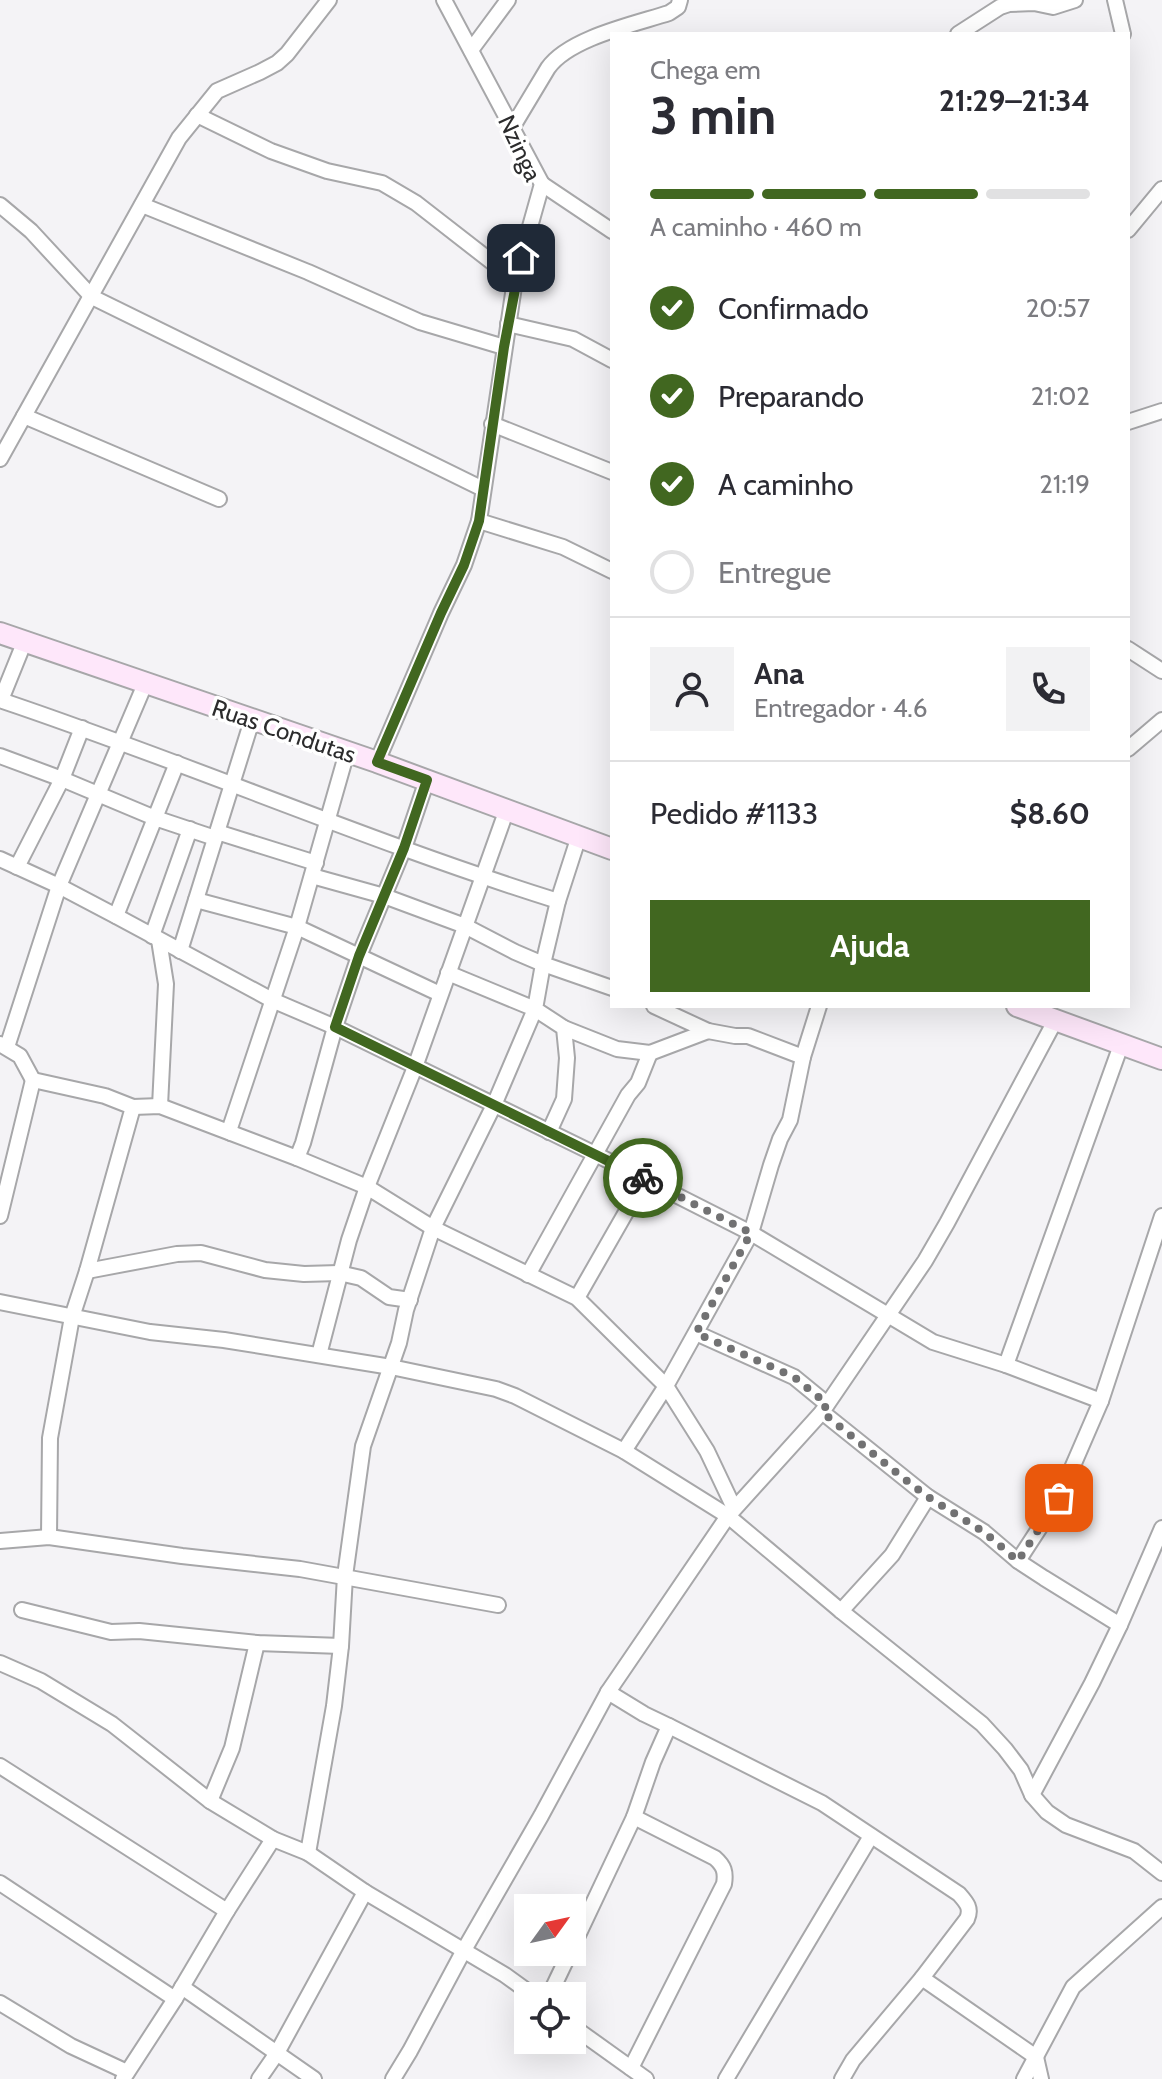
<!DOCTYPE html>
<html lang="pt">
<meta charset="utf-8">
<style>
body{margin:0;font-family:Cabin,sans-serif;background:#f2f2f3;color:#2b2b33;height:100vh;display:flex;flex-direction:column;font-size:30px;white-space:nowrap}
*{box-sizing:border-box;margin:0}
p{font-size:26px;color:#7c7c81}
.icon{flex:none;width:44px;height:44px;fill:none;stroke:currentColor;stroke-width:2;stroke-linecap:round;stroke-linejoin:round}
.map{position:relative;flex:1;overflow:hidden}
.drawer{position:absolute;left:610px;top:32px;width:520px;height:976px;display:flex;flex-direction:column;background:#fff;border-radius:0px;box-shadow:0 8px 32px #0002}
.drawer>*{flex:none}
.needle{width:52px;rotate:57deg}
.tools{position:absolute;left:514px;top:1894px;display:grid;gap:16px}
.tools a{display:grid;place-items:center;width:72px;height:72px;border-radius:0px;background:#fff;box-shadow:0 8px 32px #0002;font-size:40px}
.pin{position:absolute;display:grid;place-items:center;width:68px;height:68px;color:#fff;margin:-34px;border-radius:16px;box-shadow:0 4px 12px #0006}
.courier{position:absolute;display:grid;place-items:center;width:80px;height:80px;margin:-40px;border:6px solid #416720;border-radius:50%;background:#fff;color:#222;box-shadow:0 2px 10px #0007}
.head em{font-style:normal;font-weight:700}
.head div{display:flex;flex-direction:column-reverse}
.head{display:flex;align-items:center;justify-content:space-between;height:136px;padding:0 40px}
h1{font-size:52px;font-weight:700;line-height:60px}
.bar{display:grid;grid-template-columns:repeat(4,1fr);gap:12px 8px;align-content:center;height:96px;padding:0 40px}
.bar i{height:10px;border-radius:6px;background:#e1e1e2}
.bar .current{background:#416720}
.bar p{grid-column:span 4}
.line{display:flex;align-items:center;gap:20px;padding:0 40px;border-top:2px solid #e1e1e2}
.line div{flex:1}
.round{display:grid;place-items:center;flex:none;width:84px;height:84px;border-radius:0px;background:#f2f2f3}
ol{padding:0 40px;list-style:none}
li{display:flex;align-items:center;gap:24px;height:88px}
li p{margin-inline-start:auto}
li .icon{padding:8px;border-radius:50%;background:#416720;color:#fff;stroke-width:4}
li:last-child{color:#7c7c81}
li i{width:44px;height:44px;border:4px solid #e1e1e2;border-radius:50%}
.cta{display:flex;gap:16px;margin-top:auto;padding:16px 40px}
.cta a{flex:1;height:92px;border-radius:0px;background:#416720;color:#fff;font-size:32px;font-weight:700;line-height:92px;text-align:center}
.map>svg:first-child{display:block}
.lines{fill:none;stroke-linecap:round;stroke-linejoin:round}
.street-casing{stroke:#a7a7a9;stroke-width:18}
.secondary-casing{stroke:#a7a7a9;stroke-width:24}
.street{stroke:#fff;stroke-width:14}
.secondary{stroke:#fee7fa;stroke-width:20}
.done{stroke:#727273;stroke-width:8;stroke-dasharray:0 14.4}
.route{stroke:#416720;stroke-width:10}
.labels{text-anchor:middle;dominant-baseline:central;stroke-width:7;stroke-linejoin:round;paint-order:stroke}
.street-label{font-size:24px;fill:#2c2c2d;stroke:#fff}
</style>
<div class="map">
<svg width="1162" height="2079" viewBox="0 0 1162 2079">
<rect width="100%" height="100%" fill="#f4f3f6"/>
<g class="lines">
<!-- street casing -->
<g class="street-casing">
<g id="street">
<path d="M1115,0l8,34"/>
<path d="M958,34l42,-27 9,-3 25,-1 19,4 22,-7"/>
<path d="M471,50l37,-50"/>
<path d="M197,115l74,36 56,20 55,12 34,20 99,77"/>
<path d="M512,128l36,-60c21,-30 87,-44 121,-55l9,-6 2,-7"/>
<path d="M542,184l70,47"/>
<path d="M0,205l31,26 61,66 391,192"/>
<path d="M142,205l166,67 112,50 84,25"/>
<path d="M1128,230l34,-41"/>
<path d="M508,324l65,15 39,21"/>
<path d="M24,416l195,83"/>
<path d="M1128,422l34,-11"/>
<path d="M492,424l120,48"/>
<path d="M0,459l179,-321 38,-47 43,-19 17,-9 10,-9 42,-54"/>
<path d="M479,521l84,26 49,24"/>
<path d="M1128,649l34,22"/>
<path d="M0,700c188,63 369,142 558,201"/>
<path d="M1,700l23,-57"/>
<path d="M1128,749l34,-29"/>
<path d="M0,756l62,23 93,39 22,-55"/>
<path d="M377,762l64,-149 23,-48 15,-44 36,-241 27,-96 -98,-184"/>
<path d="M427,780l-23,68 -45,108 -24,71 -32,116 -6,15 70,29 66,41 144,70 89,88 -42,65"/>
<path d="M217,832l99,31"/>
<path d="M579,836l-21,65 -15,63 69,24"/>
<path d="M0,859l59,27 57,30 156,84 63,27 260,127 156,79 182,109 73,23 95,36 61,-185"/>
<path d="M17,867l45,-88 20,-51"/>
<path d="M312,876l72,20 81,30 50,26 28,12 -8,45 29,19 3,30 -3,41 -15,33"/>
<path d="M196,900l101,27 143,67"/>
<path d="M116,916l39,-98 60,20"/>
<path d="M152,936l38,-107"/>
<path d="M159,940l7,44 -6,122"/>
<path d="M180,951l72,-231"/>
<path d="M654,1006l54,25 27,5h13l55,21"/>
<path d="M564,1028l53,21 33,4 58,-22"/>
<path d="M0,1044l20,12 13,24 72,16 28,11 -46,164 -15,46 -22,121 -1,99"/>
<path d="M7,1047l52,-161 86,-202"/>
<path d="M133,1107l27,-1 71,27 -1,-5 67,-201 50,-175"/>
<path d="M231,1133l66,25"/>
<path d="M0,1216l33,-136"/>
<path d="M87,1271l90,-17 24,-1 64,17 39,4 35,-1 22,5 28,19 21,3"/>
<path d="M528,1275l100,-180 10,-12 12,-30"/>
<path d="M577,1298l68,-119"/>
<path d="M0,1302l150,30 74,8 167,27 105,22 19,7 109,55 104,65 113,95 141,113 23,25 16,21 11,25 15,17 19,13 68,26 28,22"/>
<path d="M696,1333l98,44 33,27"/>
<path d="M319,1355l30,-115 18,-53 48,-120 92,-258"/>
<path d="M1006,1365l115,-320"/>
<path d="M822,1412l106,85 56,35 34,29 26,17 76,47"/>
<path d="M734,1508l-27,-57 -41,-65 85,-153 20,-68 9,-26 10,-19 13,-63 16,-51"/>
<path d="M0,1541l49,-4 133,19 118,13 198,36"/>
<path d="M1018,1561l41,-63 42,-97"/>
<path d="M22,1610l89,22 28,-1 118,12 84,3"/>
<path d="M841,1611l51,-56 36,-58"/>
<path d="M0,1663l41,18 71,43 98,77 63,38 35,14 57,39 140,83 29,21"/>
<path d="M669,1726l153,77 137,91c7,8 13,14 8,25l-45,59 -69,82 -11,19"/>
<path d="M0,1766l227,145"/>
<path d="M1032,1795l60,-112 28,-58 42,-97"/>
<path d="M210,1801l22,-53 25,-105"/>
<path d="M308,1853l26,-147 7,-60 4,-70 18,-130 36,-103 7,-33 27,-82 61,-123 41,-96 -87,-36"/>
<path d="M0,1883l175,116"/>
<path d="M572,1948l62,-131 19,-55 16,-36 -25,-12 -36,-22"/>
<path d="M922,1978l114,79 5,22"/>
<path d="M182,1987l132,92"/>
<path d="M549,1996l21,-44"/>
<path d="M0,2003l71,43 56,26"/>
<path d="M572,2026l74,53"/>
<path d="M631,2068l93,-184c2,-12 0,-18 -9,-26l-81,-41"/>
<path d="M123,2079l52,-80 52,-88 46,-72"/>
<path d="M259,2079l18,-26 88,-161"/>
<path d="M393,2079l17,-28 54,-101 77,-134 67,-124 120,-176 94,-104 103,-151 22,-38 108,-202"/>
<path d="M726,2079l145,-243"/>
<path d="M1024,2079l49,-92 89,-80"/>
</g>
</g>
<!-- secondary casing -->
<g class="secondary-casing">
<g id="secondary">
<path d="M0,633l377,129 235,87"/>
<path d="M1017,1006l145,53"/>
</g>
</g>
<!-- street -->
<use href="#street" class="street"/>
<!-- secondary -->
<use href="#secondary" class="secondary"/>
</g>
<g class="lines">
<!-- done -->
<path class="done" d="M643,1178l108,55 -55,100 98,44 33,27 -5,8 81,66 25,19 56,35 34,29 41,-63"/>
<!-- route -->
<path class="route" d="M521,258l-17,89 -25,174 -15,44 -23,48 -64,149 50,18 -23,68 -45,108 -24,71 308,151"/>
</g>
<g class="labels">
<!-- street labels -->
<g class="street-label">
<text transform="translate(520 148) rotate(65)">Nzinga</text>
<text transform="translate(284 731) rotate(19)">Ruas Condutas</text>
</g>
</g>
</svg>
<div class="tools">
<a><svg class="needle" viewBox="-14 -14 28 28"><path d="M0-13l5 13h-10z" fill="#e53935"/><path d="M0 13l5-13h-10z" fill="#7c7c81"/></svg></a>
<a><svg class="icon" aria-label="locate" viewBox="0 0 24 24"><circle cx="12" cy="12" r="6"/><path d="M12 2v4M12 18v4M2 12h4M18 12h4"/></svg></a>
</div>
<div class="pin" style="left:1059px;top:1498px;background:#ea580c"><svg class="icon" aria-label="bag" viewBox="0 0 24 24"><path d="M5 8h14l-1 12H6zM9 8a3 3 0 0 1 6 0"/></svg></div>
<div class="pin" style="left:521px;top:258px;background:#1f2937"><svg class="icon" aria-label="home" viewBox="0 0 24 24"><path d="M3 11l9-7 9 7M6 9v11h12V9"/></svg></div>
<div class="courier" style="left:643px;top:1178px"><svg class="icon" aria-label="bike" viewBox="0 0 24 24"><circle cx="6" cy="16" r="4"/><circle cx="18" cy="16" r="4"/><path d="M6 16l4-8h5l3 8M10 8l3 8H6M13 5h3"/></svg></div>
<section class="drawer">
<div class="head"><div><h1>3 min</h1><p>Chega em</p></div><em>21:29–21:34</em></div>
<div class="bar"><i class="current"></i><i class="current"></i><i class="current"></i><i></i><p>A caminho · 460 m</p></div>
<ol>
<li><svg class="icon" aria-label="check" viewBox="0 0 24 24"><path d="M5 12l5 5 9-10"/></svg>Confirmado<p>20:57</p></li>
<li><svg class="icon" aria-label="check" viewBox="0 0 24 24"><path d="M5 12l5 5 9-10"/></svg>Preparando<p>21:02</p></li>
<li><svg class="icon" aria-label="check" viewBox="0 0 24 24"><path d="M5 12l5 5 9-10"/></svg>A caminho<p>21:19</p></li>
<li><i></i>Entregue</li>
</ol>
<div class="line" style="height:144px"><a class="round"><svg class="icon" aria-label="person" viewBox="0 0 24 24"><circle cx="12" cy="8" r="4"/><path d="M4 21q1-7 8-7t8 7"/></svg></a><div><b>Ana</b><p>Entregador · 4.6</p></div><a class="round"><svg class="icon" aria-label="phone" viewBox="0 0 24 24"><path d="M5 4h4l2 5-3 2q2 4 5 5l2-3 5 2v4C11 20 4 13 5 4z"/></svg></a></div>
<div class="line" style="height:104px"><div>Pedido #1133</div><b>$8.60</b></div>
<div class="cta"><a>Ajuda</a></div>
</section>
</div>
